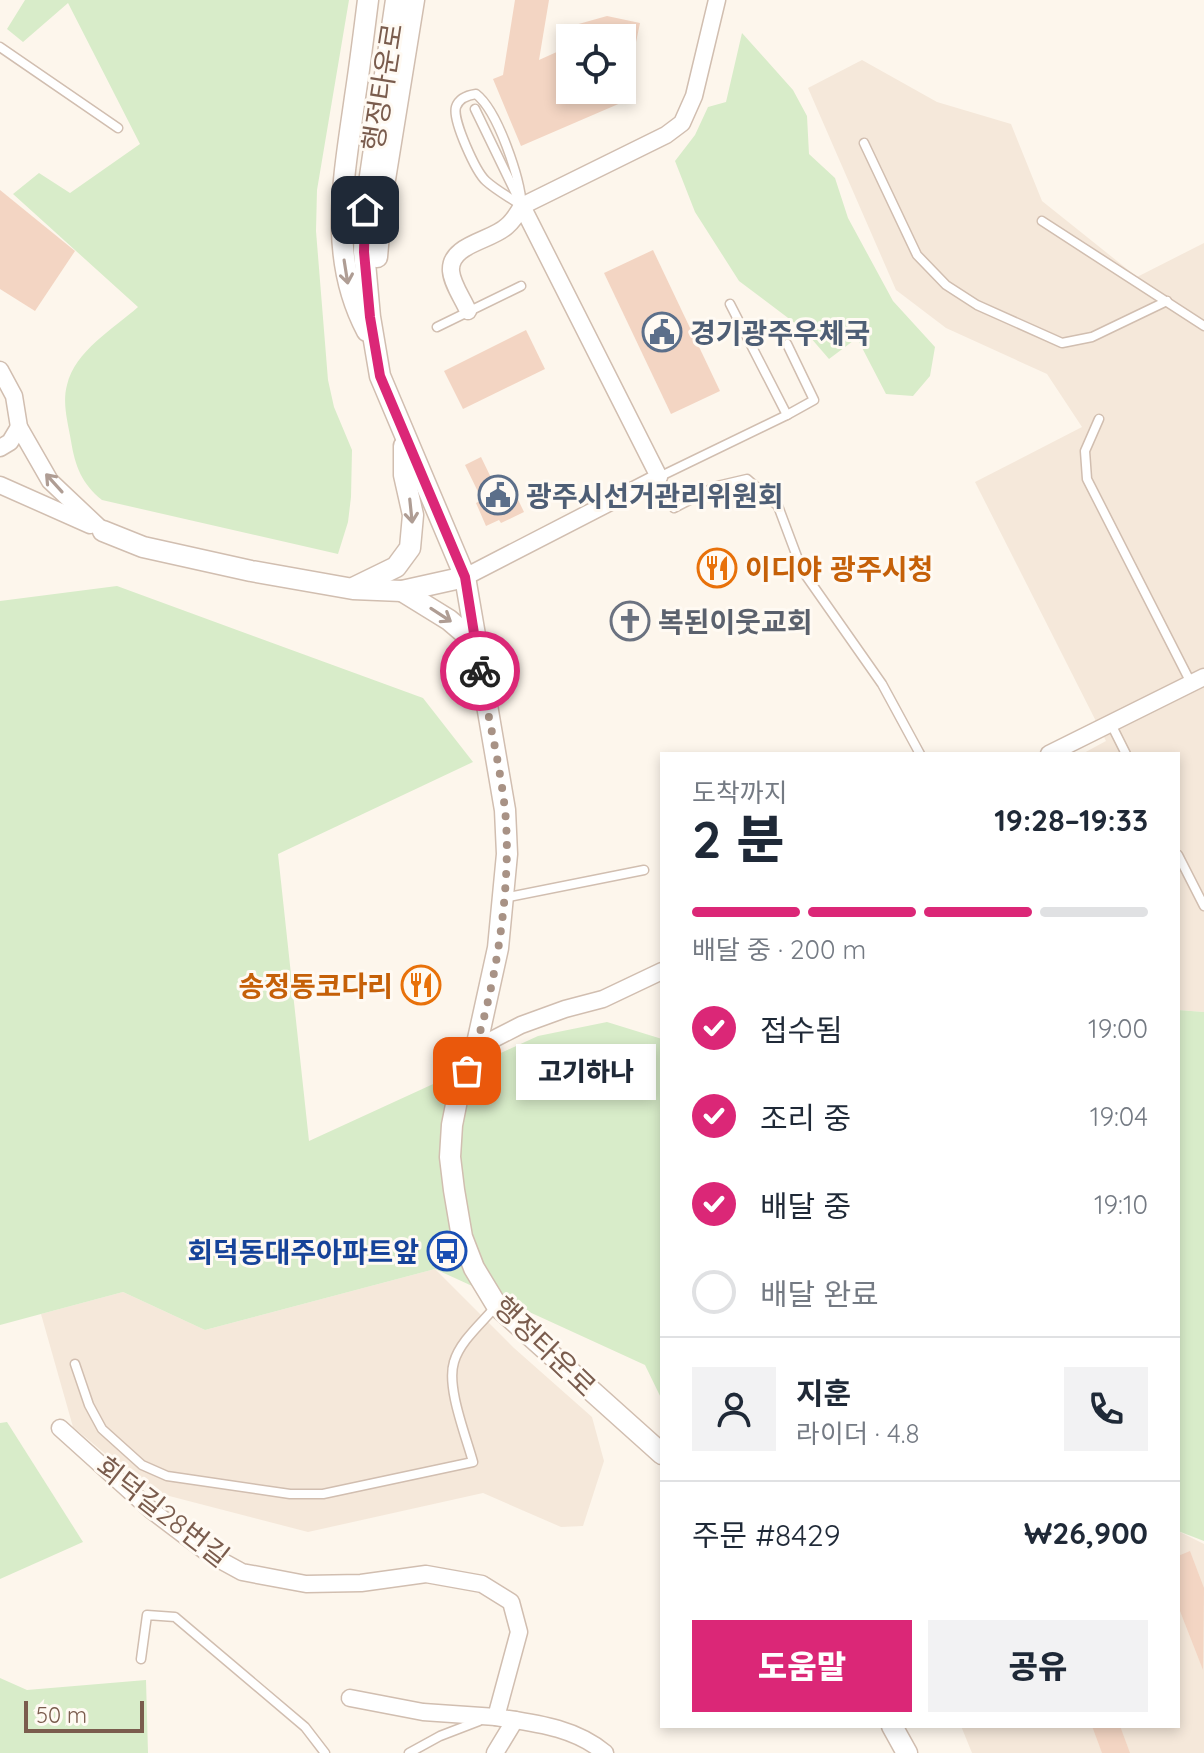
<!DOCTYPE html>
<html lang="ko">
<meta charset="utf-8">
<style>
body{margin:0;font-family:Quicksand,"Noto Sans KR",sans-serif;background:#f2f2f3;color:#1f2937;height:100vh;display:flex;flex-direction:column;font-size:30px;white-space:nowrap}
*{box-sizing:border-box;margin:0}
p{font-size:26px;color:#747a83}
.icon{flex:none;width:44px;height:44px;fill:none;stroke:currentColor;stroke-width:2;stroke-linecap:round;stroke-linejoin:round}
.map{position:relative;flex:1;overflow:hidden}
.details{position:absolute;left:660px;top:752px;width:520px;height:976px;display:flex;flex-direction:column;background:#fff;border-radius:0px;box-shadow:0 4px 12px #0003}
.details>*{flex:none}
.tools{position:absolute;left:556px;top:24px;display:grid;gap:16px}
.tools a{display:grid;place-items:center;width:80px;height:80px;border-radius:0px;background:#fff;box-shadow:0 4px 12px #0003;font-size:40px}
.scale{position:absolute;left:24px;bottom:20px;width:120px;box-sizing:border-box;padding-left:8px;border:4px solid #7a5c4d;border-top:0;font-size:22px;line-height:28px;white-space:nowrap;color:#7a5c4d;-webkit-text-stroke:6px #fffaf3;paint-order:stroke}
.pin{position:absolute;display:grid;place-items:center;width:68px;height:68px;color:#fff;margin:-34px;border-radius:16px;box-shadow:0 4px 12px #0006}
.courier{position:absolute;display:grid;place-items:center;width:80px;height:80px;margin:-40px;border:6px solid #db2777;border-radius:50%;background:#fff;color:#222;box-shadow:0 2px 10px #0007}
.bubble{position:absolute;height:56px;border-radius:0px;background:#fff;box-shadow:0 4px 12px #0003;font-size:26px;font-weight:800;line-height:56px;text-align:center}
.headline em{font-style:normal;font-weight:800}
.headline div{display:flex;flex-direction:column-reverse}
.headline{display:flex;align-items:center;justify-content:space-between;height:136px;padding:0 32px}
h1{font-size:52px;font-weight:800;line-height:60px}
.bar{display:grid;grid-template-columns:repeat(4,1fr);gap:12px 8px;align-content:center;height:96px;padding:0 32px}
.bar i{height:10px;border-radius:6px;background:#e0e1e3}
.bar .selected{background:#db2777}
.bar p{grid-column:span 4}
.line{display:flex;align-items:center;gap:20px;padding:0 32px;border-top:2px solid #e0e1e3}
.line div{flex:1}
.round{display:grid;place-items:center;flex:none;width:84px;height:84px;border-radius:0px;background:#f2f2f3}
ol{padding:0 32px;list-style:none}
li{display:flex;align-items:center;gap:24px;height:88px}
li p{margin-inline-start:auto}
li .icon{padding:8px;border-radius:50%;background:#db2777;color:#fff;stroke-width:4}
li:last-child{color:#747a83}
li i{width:44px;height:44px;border:4px solid #e0e1e3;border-radius:50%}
.cta{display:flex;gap:16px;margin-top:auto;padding:16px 32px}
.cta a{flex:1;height:92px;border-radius:0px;background:#db2777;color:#fff;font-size:32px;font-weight:800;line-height:92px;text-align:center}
.cta a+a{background:#f2f2f3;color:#1f2937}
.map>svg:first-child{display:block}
.residential{fill:#f5e8da}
.green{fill:#d8ecc9}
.building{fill:#f3d5c3}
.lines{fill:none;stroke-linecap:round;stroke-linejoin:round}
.service-casing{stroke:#d1beb0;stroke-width:11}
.minor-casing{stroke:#d1beb0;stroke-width:19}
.tertiary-casing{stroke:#d1beb0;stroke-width:23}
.service{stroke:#fff;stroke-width:8}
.minor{stroke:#fff;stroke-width:16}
.tertiary{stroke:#fff;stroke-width:20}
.oneway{stroke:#af9d94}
.done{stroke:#a89285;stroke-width:8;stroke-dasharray:0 14.4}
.route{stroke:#db2777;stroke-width:10}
.labels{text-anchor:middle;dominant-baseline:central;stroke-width:6;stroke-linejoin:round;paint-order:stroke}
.street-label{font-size:28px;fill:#7a5c4d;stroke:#fffaf3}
.service-label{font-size:28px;font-weight:bold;fill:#4e5e75;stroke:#fffaf3;text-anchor:start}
.food-label{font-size:28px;font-weight:bold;fill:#c56008;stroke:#fffaf3;text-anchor:start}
.worship-label{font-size:28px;font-weight:bold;fill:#5b616d;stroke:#fffaf3;text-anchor:start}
.transit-label{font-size:28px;font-weight:bold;fill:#164399;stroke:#fffaf3;text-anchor:end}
</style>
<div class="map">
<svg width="1204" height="1753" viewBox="0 0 1204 1753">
<rect width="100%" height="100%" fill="#fdf6ec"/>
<!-- residential -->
<g class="residential">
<path d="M862,60l75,42 74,22 31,77 95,76 67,-34v769l-26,-2v-256h-96l24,-13 -131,-259 107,-55 -35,-53 -101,-46 -50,-38 -88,-202z"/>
<path d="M435,1269l79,79 78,69 12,44 -21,65 -22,1 -78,-34 -175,39 -158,-41 -77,-64 -32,-113 82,-22 82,38z"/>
<path d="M1178,1531l26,13v209h-232l-11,-27h217z"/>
</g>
<!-- green -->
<g class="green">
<path d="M25,0h324l-32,190 -1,41 12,149 6,27 18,43 -1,47 -3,25 -10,32 -236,-54c-20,-16 -27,-34 -31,-59 -3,-18 -9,-38 -4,-56 8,-34 46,-56 71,-78l-125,-113 26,-21 31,20 70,-49 -72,-141 -45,39 -16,-13z"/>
<path d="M742,33l51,57 14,26 2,38 26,24 13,40 45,83 42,46 -5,29 -17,20 -27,-2 -29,-56 -28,21 -25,-29 -65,-49 -44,-69 -20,-51 20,-26 13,-28 18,-5z"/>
<path d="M117,586l306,112 50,64 -195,92 31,287 229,-105 69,-14 55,17v361l-17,-35 -210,-96 -230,61 -82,-38 -123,33v-724z"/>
<path d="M1178,1010l26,2v529l-26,-10z"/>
<path d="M7,1422l76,120 -83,37v-156z"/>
<path d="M0,1678l27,12 119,-10 2,73h-148z"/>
</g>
<!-- building -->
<g class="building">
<path d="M515,0h34l-10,60 31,-14v44h56l-3,12 -102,44 -28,-67 10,-4z"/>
<path d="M607,16l33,7 -12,58h-6v-43h-40l-7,-13z"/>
<path d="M0,190l75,61 -40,60 -35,-22z"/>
<path d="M653,250l67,141 -49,23 -67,-141z"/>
<path d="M526,330l19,39 -82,40 -19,-38z"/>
<path d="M481,457l16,33 13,-7 14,29 -23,11 -2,-3 -13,6 -10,-23 6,-3 -17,-35z"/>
<path d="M1190,1551l14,37 -1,82 -25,-64v-50z"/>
<path d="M1092,1726h28l10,27h-28z"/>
</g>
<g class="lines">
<!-- service casing -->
<g class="service-casing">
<g id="service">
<path d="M0,47l118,81"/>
<path d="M476,94c22,17 44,84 46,112 -11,-8 -25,-15 -36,-25 -10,-9 -34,-61 -30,-74 3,-9 13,-12 20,-13z"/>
<path d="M475,109l45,93"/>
<path d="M864,143l53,112 29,30 31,20 85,38 30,-6 75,-36"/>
<path d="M1042,221l162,105"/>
<path d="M730,304l57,111 -128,62 15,31 43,-22 30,-7 31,27 24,64 80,114 38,70"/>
<path d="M437,327l84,-41"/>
<path d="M787,344l27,56 -27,15"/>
<path d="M1099,419l-14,32 2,28 104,204"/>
<path d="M1111,724l15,30"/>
<path d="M1178,855l26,51"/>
<path d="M504,898l140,-28"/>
<path d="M75,1364l14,41 13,24 40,36 25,11 123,18h33l150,-32c-7,-26 -27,-75 -19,-100 6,-21 28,-39 42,-56"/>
<path d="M141,1659l6,-44 28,2 130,110 20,26"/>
<path d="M409,1753l31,-17 39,-15"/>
</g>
</g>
<!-- minor casing -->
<g class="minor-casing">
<g id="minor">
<path d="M468,311c-5,-12 -16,-27 -17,-40 -2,-27 41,-30 56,-45 6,-5 11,-13 15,-20"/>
<path d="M0,370l14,26 5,31 31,54 53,50"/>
<path d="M0,448l10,-6 9,-15"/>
<path d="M0,485l90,40"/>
<path d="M465,577l194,-100 -137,-271 144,-71 16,-12 12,-27 23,-96"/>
<path d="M1049,754l155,-77"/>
<path d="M476,1048l45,-23 44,-16 38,-10 59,-28"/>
<path d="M60,1428l91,82 58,44 33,18 64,12 55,-1 65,-9 56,10 29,18 8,30 -23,85c38,6 78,10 109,36"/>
<path d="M350,1698l73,14 73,5"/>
<path d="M495,1753l20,-33"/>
</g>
</g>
<!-- tertiary casing -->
<g class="tertiary-casing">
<g id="tertiary">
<path d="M396,0l-31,210 -1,42 6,65 10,59 85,201 40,233 2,44 -9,94 -22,100 -18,47 -6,30 -2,32 4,33 8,47 12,31 23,38 165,148"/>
<path d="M377,257l5,-59 32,-198"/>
<path d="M367,331c-40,-75 -23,-154 -12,-234 5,-32 9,-65 13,-97"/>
<path d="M103,531l40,16 108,24 102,18 49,2 63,-14"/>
<path d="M355,587l41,-20 14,-19 3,-33 -9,-40v-29"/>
<path d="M402,591l47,29 27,23"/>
<path d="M892,1726l15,27"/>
</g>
</g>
<!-- service -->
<use href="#service" class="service"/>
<!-- minor -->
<use href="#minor" class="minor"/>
<!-- tertiary -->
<use href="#tertiary" class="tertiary"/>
</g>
<!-- one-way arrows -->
<defs><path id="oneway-shaft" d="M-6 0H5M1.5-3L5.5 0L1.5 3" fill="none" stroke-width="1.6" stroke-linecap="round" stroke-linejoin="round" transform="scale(2)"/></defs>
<g class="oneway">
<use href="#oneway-shaft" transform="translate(346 272) rotate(81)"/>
<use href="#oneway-shaft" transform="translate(54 483) rotate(-132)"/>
<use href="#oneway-shaft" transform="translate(411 511) rotate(84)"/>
<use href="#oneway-shaft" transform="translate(441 615) rotate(33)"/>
</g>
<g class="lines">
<!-- done -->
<path class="done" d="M467,1071c27,-69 46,-186 38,-261 -5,-46 -17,-93 -25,-139"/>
<!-- route -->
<path class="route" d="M365,210l-1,42 6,65 10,59 85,201 15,94"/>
</g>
<!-- icons -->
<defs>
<g id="civic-ring" transform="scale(2)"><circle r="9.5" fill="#fffaf3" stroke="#5c6f8a" stroke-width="1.5"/><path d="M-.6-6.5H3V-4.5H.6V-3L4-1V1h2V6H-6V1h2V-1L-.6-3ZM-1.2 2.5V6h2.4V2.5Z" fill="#5c6f8a"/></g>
<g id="restaurant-ring" transform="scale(2)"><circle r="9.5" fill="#fffaf3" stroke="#e8710a" stroke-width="1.5"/><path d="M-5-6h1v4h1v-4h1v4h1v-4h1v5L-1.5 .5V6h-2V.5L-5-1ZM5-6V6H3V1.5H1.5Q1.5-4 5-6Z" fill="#e8710a"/></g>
<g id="church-ring" transform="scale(2)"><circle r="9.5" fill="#fffaf3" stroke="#6b7280" stroke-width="1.5"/><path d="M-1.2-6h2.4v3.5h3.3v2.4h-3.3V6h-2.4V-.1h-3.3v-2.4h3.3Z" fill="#6b7280"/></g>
<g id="bus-ring" transform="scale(2)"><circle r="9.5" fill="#fffaf3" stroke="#1a4fb4" stroke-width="1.5"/><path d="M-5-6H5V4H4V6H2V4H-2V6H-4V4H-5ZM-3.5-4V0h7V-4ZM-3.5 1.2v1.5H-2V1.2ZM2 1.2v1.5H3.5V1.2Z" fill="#1a4fb4"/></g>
</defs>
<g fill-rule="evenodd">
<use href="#civic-ring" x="662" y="332"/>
<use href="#civic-ring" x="498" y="495"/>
<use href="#restaurant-ring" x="717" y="568"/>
<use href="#church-ring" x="630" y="621"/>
<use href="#restaurant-ring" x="421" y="985"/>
<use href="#bus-ring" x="447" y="1251"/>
</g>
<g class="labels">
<!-- street labels -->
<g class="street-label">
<text transform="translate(382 87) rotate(-81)">행정타운로</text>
<text transform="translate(545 1346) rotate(44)">행정타운로</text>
<text transform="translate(163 1511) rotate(38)">회덕길28번길</text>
</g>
<!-- service labels -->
<g class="service-label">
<text x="690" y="332">경기광주우체국</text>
<text x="526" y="495">광주시선거관리위원회</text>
</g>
<!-- food labels -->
<g class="food-label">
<text x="745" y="568">이디야 광주시청</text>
<text x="393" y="985" text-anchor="end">송정동코다리</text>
</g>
<!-- worship labels -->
<g class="worship-label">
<text x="658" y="621">복된이웃교회</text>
</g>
<!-- transit labels -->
<g class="transit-label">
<text x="419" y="1251">회덕동대주아파트앞</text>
</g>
</g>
</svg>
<div class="tools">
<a><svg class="icon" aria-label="locate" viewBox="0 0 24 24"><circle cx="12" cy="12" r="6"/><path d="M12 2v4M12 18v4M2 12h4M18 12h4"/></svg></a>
</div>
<div class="scale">50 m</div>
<div class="pin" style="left:467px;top:1071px;background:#ea580c"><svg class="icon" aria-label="bag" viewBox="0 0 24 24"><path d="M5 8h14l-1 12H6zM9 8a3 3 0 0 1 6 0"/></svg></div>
<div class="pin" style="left:365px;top:210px;background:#1f2937"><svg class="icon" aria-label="home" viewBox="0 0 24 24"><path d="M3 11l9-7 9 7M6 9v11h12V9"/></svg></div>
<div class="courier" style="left:480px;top:671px"><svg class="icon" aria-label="bike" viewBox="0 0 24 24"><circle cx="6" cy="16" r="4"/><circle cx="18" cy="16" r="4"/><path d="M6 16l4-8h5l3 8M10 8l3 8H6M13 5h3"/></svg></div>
<div class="bubble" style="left:516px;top:1044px;width:140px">고기하나</div>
<section class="details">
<div class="headline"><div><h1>2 분</h1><p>도착까지</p></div><em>19:28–19:33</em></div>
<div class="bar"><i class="selected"></i><i class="selected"></i><i class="selected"></i><i></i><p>배달 중 · 200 m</p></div>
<ol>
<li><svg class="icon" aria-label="check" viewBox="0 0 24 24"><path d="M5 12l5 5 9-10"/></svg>접수됨<p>19:00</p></li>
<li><svg class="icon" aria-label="check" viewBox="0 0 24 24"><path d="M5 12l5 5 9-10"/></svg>조리 중<p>19:04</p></li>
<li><svg class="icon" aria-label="check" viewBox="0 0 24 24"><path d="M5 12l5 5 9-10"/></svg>배달 중<p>19:10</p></li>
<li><i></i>배달 완료</li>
</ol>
<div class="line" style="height:144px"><a class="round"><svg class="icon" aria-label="person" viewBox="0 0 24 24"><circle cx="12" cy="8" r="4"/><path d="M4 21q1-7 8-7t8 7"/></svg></a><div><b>지훈</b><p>라이더 · 4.8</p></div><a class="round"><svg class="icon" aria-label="phone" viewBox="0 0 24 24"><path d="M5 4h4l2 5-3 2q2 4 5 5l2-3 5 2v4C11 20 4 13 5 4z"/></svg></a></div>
<div class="line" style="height:104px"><div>주문 #8429</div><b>₩26,900</b></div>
<div class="cta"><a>도움말</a><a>공유</a></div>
</section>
</div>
